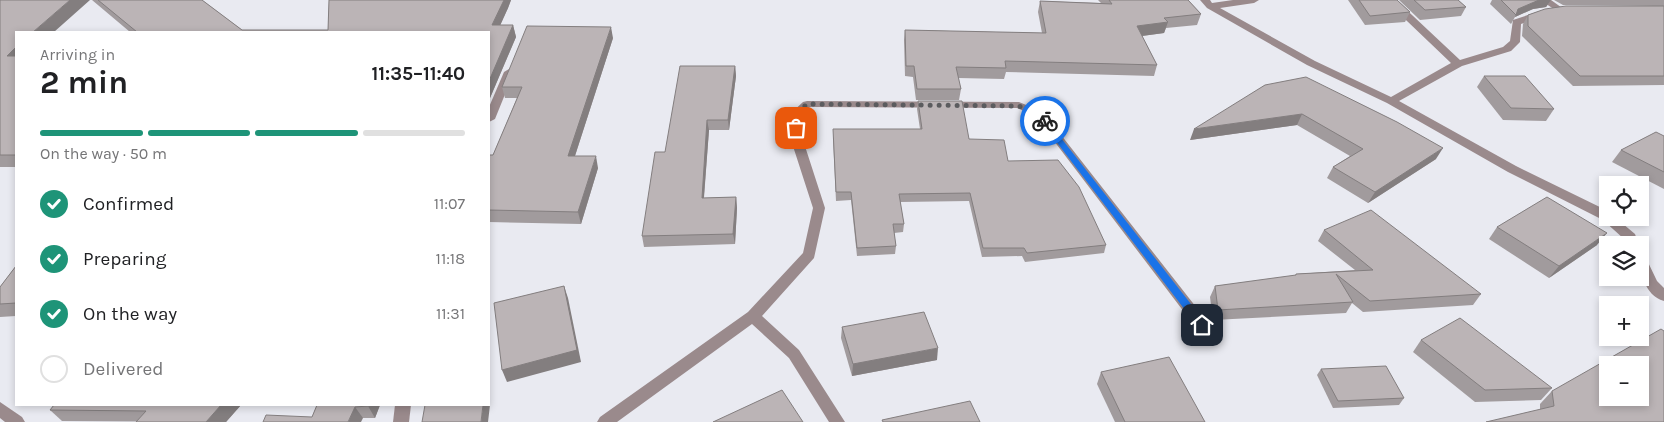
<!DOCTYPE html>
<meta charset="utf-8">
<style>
body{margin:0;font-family:Karla,sans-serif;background:#f2f2f2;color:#202124;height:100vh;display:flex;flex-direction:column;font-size:19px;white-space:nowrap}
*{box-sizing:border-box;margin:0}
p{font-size:16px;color:#757577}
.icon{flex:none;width:28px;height:28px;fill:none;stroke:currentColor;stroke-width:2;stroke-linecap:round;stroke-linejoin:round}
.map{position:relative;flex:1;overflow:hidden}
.sheet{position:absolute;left:15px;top:31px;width:475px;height:375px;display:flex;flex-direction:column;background:#fff;border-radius:0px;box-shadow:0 2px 8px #0003}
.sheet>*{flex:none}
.tools{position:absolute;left:1599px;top:176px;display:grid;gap:10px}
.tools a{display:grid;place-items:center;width:50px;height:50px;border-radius:0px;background:#fff;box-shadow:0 2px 8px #0003;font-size:25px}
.pin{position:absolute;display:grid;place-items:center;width:42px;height:42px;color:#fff;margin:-21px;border-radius:10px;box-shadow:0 2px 8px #0006}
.courier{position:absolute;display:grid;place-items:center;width:50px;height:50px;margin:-25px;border:4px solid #1a73e8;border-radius:50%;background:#fff;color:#222;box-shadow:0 1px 6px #0007}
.head em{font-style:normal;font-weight:700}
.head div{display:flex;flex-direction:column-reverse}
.head{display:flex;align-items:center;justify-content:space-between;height:85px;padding:0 25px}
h1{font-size:32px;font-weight:700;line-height:38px}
.bar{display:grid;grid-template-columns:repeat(4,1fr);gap:8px 5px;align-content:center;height:60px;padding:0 25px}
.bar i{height:6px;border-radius:4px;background:#e0e0e0}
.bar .selected{background:#1e9478}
.bar p{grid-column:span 4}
ol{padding:0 25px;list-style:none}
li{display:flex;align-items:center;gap:15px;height:55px}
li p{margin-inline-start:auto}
li .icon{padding:5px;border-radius:50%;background:#1e9478;color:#fff;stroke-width:4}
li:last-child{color:#757577}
li i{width:28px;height:28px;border:2px solid #e0e0e0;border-radius:50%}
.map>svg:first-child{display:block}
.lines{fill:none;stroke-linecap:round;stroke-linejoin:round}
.street{fill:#9a8a8c;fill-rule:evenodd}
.wall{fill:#a19b9d}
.shaded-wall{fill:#837e7f}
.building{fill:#bbb4b6;stroke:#837e7f;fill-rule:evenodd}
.route{fill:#1a73e8}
.done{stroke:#5b5c5f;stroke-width:5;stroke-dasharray:0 9}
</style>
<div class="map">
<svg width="1664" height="422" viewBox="0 0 1664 422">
<rect width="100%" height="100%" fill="#e9eaf1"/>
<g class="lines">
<!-- street -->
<g class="street">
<path d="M1200,0h10l2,3 21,-3h26l-5,3 -34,5 95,53 76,36 60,-34 -66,-63h11l64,60 43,-13 7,-6 3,-21 27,-9h6v4l-25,9 -1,18 -9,9 -49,15 -63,35 117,65 92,45v7h8l19,16 4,11h-12l-3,-6 -21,-19 -95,-48 -121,-69 -80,-38 -100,-57z"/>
<path d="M1540,0h11l14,10 -5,3z"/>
<path d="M509,69l5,3 -19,47 -6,3v-15l15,-35z"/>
<path d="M807,101l212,1 24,10 164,209 2,4 -2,4 -5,2 -5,-2 -162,-213 -18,-8 -207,-1 -10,10 3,23 22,68 -11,50 -52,58 37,34 46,72h-16l-40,-64 -37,-34 -135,98h-20l3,-5 148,-105 55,-59 10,-45 -22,-68 -3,-24 15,-14z"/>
<path d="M1640,254l5,2 12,25 7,7v13c-20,-6 -24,-29 -24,-47z"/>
<path d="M0,402l22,15 3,5h-20l-5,-4z"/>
<path d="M395,405h16l-2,17h-16z"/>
</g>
</g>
<!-- wall -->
<g class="wall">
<path d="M0,0l16,32v135h-16z"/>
<path d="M92,0h110l40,30h86l1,-30h182l-3,8 -8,17h13l3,12 -26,61h-1v-66h-359z"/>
<path d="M1098,0h90l13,14 -4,11 -31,3 -2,5 -22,3 15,29 -3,11 -148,-4 -2,7 -46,-1 3,11 -2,11h-43l-3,-23 -8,-1 -1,-36 1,-10 137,3 -4,-21 2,-11 61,2z"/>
<path d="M1348,0h49l13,12 -5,10 -40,3z"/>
<path d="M1399,0h59l8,7 -5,9 -41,4z"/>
<path d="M1492,0h59l-5,7 -13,2 -18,8 -4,7 -21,-20z"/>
<path d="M1554,0h110v85l-91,1 -51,-50 1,-12 5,-9 126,-9 -91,-1z"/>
<path d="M613,38l-38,118 23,12 -17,56 -92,-2v-67h4l24,-57h-12l-3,-11z"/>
<path d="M735,66l1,10 -7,54h-20l-5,68 32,-1 1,11 -2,36 -91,3 -2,-11 23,-84z"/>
<path d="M1484,76l70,33 -8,12 -43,-1 -26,-33z"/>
<path d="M1265,85l171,74 -68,44 -41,-25 6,-11 17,-11 -53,-31 -107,15z"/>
<path d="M918,101l51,38 39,22 98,84 -2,8 -79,9 -3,-6 -40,1 -13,-56 -69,1 4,22 -1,8 -9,1 2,13 -1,8 -38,2 -6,-56 -15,1 -3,-63 87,-9 -3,-20z"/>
<path d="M1664,136v53l-52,-27 9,-12z"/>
<path d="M1497,227l100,18 -48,33 -60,-39z"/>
<path d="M1324,230l157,64 -8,11 -110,7 -11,-9 -6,10 -133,7 -3,-23 5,-11 80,-10 1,-2 59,-4 -37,-29z"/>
<path d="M16,266v50l-16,1v-30z"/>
<path d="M842,327l95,33 -85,16 -11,-38z"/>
<path d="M1421,340l131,48 -11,12 -66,2 -62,-50z"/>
<path d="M1321,369l83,29 -5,7 -66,3 -16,-33z"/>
<path d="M1101,372l104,50h-90l-18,-38z"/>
<path d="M1552,391l112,31 -124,-12v-6z"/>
<path d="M54,405h187l-15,17 -164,-1 -12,-11z"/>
<path d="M317,405h63l-5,13h-12l-51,-1z"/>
</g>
<!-- shaded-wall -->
<g class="shaded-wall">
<path d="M70,0h20l-36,32h-21z"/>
<path d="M504,0h7l-3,8 -13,29 -3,-12z"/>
<path d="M1539,0h12l-5,7 -13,2 -18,8 3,-8z"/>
<path d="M1168,22l-4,11 -30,4 3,-11z"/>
<path d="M513,25l3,12 -26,61 -1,-5v-12z"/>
<path d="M611,27l2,11 -42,130 -3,-12z"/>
<path d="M16,47v20l-9,-11z"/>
<path d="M735,66l1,10 -7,54 -1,-10z"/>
<path d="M1302,114l-5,11 -107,15 4,-11z"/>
<path d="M707,120l2,10 -6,78 -1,-10z"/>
<path d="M1443,148l-7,11 -68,44 7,-11z"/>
<path d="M596,156l2,12 -17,56 -3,-12z"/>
<path d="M736,197l1,11 -2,36 -2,-10z"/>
<path d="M1607,233l-10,12 -48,33 10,-12z"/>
<path d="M564,286l4,12 13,64 -74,20 -5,-12z"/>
<path d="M938,348l-1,12 -85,16 1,-12z"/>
<path d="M489,404l1,1 -2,17h-7l2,-17h6z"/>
<path d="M221,405h20l-15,17h-20z"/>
<path d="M368,405h12l-5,13 -7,-12z"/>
<path d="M355,407l8,11 -2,4h-13z"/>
</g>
<!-- building -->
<g class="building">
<path d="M0,0h70l-37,32h-17v15l-9,9h9v99h-16z"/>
<path d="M98,0h104l40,30h86l1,-30h175l-12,25h21l-24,56v-49h-352z"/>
<path d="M1109,0h79l13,14 -37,4 4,4 -31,4 20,39 -152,-4 1,7 -50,-1 5,22h-44l-3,-23h-8l-1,-36 141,3 -6,-32 72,3z"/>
<path d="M1359,0h38l13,12 -40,4z"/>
<path d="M1414,0h44l8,7 -41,3z"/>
<path d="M1501,0h38l-21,9 -2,6z"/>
<path d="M1566,6h98v70h-84l-52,-50v-11l17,-6z"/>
<path d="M527,26l84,1 -43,129h28l-18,56 -89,-2v-55h4l29,-68h-20z"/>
<path d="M680,66h55l-7,54h-21l-5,78 34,-1 -3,37 -91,2 13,-84h10z"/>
<path d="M1484,76h41l29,33 -43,-1z"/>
<path d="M1306,77l91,45 46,26 -68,44 -42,-25 30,-18 -61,-35 -108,15 71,-44z"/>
<path d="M918,101h44l7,38 35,1 4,21 50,-1 21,27 27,58 -79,8 -3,-5h-41l-13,-55 -71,1 5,30h-11l3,22 -39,2 -6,-56h-15l-3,-63h89z"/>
<path d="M1656,132l8,4v36l-43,-22z"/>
<path d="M1547,197l60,36 -48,33 -62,-39z"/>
<path d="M1371,210l110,84 -111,7 -34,-27 17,28 -135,8 -3,-24 81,-11v-1l77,-4 -49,-40z"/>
<path d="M16,266v37l-16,1v-17z"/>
<path d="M564,286l13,64 -75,20 -8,-67z"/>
<path d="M924,312l14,36 -85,16 -11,-37z"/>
<path d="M1460,318l92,70 -67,2 -64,-50z"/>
<path d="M1661,329l3,2v91h-178l68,-16 -2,-15zM1608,365h32v33h-32z"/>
<path d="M1169,357l36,65h-80l-24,-50z"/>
<path d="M1386,366l18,32 -66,3 -17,-32z"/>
<path d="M782,390l21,32h-90z"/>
<path d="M970,401l10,21h-97l-1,-2z"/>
<path d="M54,405h167l-15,17h-70l10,-11 -96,-1z"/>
<path d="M317,405h51v1l-13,1 -7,15h-85l3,-7 46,2z"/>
<path d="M425,405h58l-2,17h-59z"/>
</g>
<!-- route -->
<path class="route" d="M1045,119l2,1 158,202v5h-7l-156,-204 -1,-2z"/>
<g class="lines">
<!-- done -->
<path class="done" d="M796,128l-2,-12 13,-12 212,2 20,8 6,7"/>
</g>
</svg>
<div class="tools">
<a><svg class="icon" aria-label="locate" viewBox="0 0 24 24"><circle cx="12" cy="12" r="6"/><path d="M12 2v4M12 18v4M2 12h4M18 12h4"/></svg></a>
<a><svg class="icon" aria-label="layers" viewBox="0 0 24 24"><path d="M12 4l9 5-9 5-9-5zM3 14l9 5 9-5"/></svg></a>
<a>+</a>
<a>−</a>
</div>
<div class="pin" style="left:796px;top:128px;background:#ea580c"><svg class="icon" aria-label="bag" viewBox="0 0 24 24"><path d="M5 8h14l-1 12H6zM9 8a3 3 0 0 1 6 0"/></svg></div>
<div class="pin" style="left:1202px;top:325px;background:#1f2937"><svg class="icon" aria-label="home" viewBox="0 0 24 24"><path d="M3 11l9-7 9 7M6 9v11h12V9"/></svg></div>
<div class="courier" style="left:1045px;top:121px"><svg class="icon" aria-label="bike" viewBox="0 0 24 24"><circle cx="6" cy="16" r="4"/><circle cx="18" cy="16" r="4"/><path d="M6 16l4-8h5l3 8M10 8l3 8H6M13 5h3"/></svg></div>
<section class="sheet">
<div class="head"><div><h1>2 min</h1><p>Arriving in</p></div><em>11:35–11:40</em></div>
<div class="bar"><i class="selected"></i><i class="selected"></i><i class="selected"></i><i></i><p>On the way · 50 m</p></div>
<ol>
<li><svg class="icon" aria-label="check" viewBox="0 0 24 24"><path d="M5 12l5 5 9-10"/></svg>Confirmed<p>11:07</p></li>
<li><svg class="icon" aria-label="check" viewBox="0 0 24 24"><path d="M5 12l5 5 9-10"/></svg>Preparing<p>11:18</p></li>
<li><svg class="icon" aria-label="check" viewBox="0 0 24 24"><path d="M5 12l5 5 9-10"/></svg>On the way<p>11:31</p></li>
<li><i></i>Delivered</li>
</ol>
</section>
</div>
